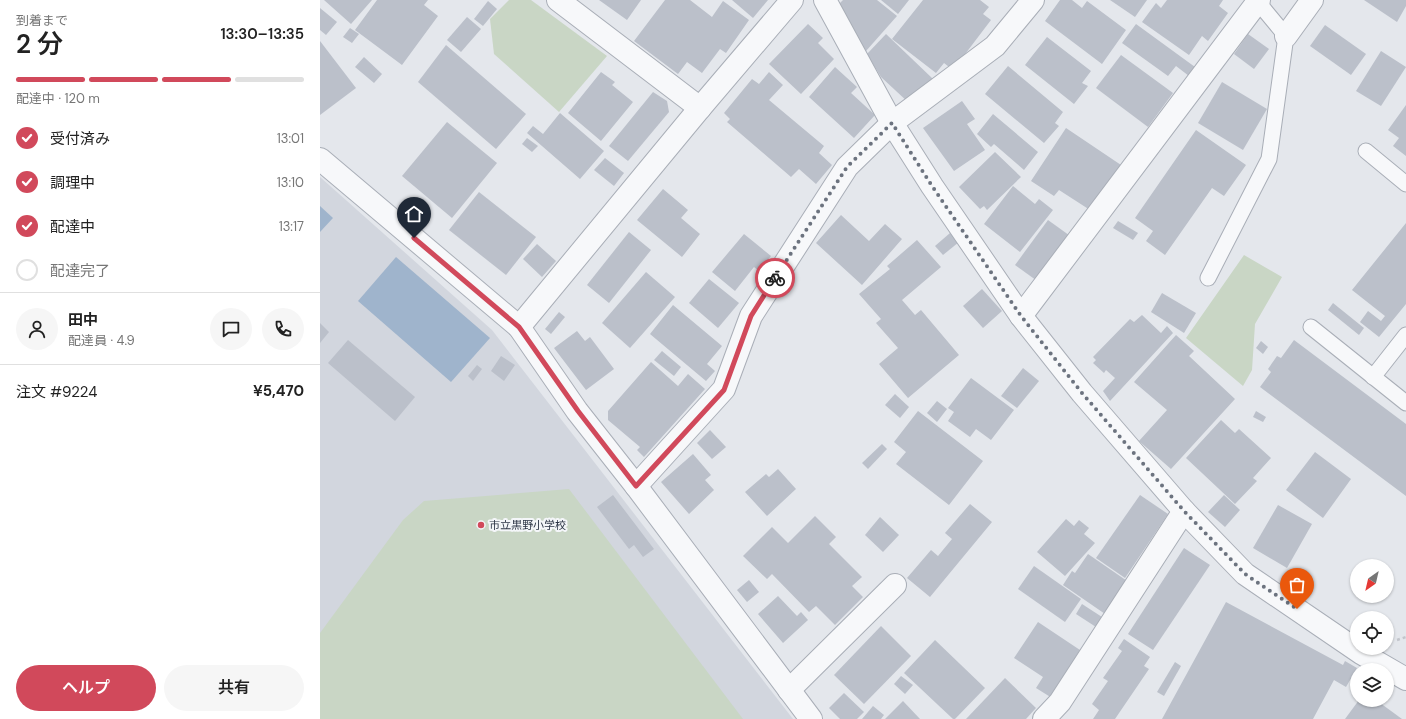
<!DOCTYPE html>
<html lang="ja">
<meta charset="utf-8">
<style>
body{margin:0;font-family:"DM Sans","Noto Sans JP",sans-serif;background:#f6f6f6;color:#222;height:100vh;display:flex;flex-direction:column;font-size:15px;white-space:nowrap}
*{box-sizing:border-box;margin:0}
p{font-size:13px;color:#767676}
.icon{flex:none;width:22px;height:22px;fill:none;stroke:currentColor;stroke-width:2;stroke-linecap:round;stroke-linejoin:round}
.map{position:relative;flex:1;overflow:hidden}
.sheet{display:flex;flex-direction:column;background:#fff;width:320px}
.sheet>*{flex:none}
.needle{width:26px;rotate:214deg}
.fabs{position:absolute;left:1030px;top:559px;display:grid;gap:8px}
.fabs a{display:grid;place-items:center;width:44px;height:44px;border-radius:50%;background:#fff;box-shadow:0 1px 3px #0004;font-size:20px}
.pin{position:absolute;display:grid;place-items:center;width:34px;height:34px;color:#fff;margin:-41px -17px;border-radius:50% 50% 50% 0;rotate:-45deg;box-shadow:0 0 4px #0007}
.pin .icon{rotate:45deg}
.courier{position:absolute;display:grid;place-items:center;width:40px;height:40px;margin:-20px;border:3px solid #d1495b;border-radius:50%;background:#fff;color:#222;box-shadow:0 1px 5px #0007}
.overview em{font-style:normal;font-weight:600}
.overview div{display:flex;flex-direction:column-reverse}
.overview{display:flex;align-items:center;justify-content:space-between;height:68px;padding:0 16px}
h1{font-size:26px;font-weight:600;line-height:30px}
.bar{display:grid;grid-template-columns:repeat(4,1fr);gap:6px 4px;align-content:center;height:48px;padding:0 16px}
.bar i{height:5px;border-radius:3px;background:#e0e0e0}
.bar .selected{background:#d1495b}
.bar p{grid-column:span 4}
.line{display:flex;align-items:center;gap:10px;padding:0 16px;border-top:1px solid #e0e0e0}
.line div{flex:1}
.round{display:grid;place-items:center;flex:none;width:42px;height:42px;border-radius:21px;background:#f6f6f6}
ol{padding:0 16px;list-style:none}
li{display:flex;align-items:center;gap:12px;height:44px}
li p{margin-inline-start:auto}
li .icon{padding:4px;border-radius:50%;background:#d1495b;color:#fff;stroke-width:4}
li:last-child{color:#767676}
li i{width:22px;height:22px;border:2px solid #e0e0e0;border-radius:50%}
.cta{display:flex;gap:8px;margin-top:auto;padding:8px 16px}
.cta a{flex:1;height:46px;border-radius:24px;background:#d1495b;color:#fff;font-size:16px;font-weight:600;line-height:46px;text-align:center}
.cta a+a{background:#f6f6f6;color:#222}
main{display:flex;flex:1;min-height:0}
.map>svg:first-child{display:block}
.built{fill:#d2d6de}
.green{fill:#c9d6c5}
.water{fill:#9fb4cc}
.building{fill:#bbc0ca}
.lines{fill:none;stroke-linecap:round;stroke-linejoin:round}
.service-casing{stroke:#a9aeb7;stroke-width:17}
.minor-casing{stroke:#a9aeb7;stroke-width:24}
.path{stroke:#c2c5cb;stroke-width:2.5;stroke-dasharray:3 3;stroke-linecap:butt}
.service{stroke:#f7f8fa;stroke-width:15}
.minor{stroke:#f7f8fa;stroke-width:22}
.done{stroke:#6c737f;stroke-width:4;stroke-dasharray:0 7.2}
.route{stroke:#d1495b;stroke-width:5}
.poi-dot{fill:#d1495b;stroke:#f4f6f9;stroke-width:1.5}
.labels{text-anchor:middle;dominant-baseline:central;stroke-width:4;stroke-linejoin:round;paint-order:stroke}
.poi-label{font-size:11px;fill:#2b3445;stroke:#f4f6f9;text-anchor:start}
</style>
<main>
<section class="sheet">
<div class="overview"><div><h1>2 分</h1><p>到着まで</p></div><em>13:30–13:35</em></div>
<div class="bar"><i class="selected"></i><i class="selected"></i><i class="selected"></i><i></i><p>配達中 · 120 m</p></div>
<ol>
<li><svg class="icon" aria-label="check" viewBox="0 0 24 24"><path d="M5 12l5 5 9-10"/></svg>受付済み<p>13:01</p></li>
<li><svg class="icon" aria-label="check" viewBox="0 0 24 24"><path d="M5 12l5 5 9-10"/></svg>調理中<p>13:10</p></li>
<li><svg class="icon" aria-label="check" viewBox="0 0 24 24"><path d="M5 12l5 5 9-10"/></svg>配達中<p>13:17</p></li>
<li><i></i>配達完了</li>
</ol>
<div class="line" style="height:72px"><a class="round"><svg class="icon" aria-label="person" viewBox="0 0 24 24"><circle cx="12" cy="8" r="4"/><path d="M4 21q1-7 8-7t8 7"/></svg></a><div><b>田中</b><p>配達員 · 4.9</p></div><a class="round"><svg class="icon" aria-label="chat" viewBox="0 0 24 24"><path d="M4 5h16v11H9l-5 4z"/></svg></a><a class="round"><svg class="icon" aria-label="phone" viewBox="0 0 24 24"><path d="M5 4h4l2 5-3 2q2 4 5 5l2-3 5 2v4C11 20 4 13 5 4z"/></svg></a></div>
<div class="line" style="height:52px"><div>注文 #9224</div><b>¥5,470</b></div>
<div class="cta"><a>ヘルプ</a><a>共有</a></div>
</section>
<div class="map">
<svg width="1086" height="719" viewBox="0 0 1086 719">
<rect width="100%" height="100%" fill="#e4e7ec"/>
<!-- built -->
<path class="built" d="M0,177l172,153 301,389h-473z"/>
<!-- green -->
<g class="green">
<path d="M189,0h22l76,56 -48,56 -65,-58 -4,-35z"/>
<path d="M924,255l38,22 -27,47 -3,46 -9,16 -57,-48z"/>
<path d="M249,489l174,230h-423v-86l83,-113 21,-19z"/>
</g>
<!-- water -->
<g class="water">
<path d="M0,206l13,12 -13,14z"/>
<path d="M76,257l94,81 -39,44 -93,-81z"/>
</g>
<!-- building -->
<g class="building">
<path d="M4,0h48l-21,24z"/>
<path d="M57,0h51l-4,5 14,11 -36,49 -47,-35z"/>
<path d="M279,0h42l-14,20z"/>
<path d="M345,0h25l22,17 11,-16 26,19 -23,33 -6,-4 -18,24 -15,-11 -9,12 -44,-33z"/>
<path d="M412,0h36l-15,18z"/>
<path d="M523,0h34l20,16 -31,35 -28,-46z"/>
<path d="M561,0h28l-11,14z"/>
<path d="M603,0h57l9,7 -6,7 8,6 -38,50 -9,-7 -8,10 -44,-34z"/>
<path d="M740,0h12l10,8 5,-7 39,29 -24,34 -57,-43z"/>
<path d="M790,0h37l-12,17z"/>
<path d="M847,0h56l-4,6 9,7 -20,28 -6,-5 -13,19 -47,-33 14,-19 5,5z"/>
<path d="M1044,0h42v6l-9,16z"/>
<path d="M168,1l9,8 -14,17 -9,-7z"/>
<path d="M0,8l17,14 -11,13 -6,-5z"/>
<path d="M147,17l14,12 -20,23 -14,-12z"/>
<path d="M488,24l15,14 -5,5 16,16 -33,35 -32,-30z"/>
<path d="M816,24l59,43 -6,9 -13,-10 -8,10 -46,-33z"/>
<path d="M1005,25l41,29 -15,21 -41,-29z"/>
<path d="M30,28l9,6 -7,9 -9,-6z"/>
<path d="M566,34l47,45 -24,24 -28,-26 -14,-23z"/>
<path d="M928,34l21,15 -15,20 -20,-15z"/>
<path d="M727,37l44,34 -9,12 6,3 -14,18 -49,-39z"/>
<path d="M0,41l36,47 -36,27z"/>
<path d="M126,45l80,69 -30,35 -78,-67z"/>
<path d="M1061,51l25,16 -25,39 -25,-15z"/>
<path d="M801,55l52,38 -25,34 -52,-39z"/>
<path d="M44,57l18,17 -8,9 -19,-16z"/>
<path d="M688,66l55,46 -8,11 4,3 -15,17 -59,-49z"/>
<path d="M515,67l22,20 -6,6 24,22 -21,23 -45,-41z"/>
<path d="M281,72l14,10 -3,3 21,17 -32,39 -33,-28z"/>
<path d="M449,72l14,13 -14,15 55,46 -5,7 13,12 -16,19 -17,-15 -8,8 -64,-55 3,-3 -6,-6 28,-34 7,5z"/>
<path d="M902,82l45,27 -24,41 -45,-27z"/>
<path d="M333,92l14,9 2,11 -41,49 -19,-15z"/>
<path d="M642,101l13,18 -8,5 18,26 -31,21 -31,-43z"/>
<path d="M1086,105v51l-13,-10 6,-8 -11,-8z"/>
<path d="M240,113l44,38 -24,28 -53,-46 6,-7 10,8z"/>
<path d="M673,114l45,38 -14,18 -30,-26 -3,3 -14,-13z"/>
<path d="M127,122l50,41 -45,55 -50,-42z"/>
<path d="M746,128l55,37 -31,45 -31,-20 -5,6 -23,-15z"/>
<path d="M876,130l50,35 -22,31 -12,-8 -47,67 -19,-14 7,-10 -18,-13z"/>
<path d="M207,138l11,8 -6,6 -10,-8z"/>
<path d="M675,152l26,25 -34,33 -3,-4 -4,3 -21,-22z"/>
<path d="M285,158l19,15 -10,13 -20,-16z"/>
<path d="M693,186l22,18 4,-5 14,11 -33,42 -36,-28z"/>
<path d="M343,189l25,21 -7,8 19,16 -18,23 -45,-37z"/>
<path d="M159,192l57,45 -30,38 -57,-45z"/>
<path d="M521,215l28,26 16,-17 17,15 -40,46 -46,-42z"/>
<path d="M728,220l25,18 -33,45 -25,-18z"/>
<path d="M798,221l20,12 -5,7 -20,-12z"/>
<path d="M1086,223v81l-27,33 -19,-15 8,-11 13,10 4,-5 -33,-26z"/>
<path d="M309,232l22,18 -42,53 -22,-18z"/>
<path d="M630,233l9,9 -16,13 -8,-9z"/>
<path d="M424,234l27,22 -12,15 -5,-4 -19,24 -23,-19z"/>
<path d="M597,240l24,27 -39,33 13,15 6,-5 38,45 -51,43 -29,-34 19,-16 -22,-25 5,-4 -22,-25 31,-25 -3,-3z"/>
<path d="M217,244l19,17 -14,16 -19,-18z"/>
<path d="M326,272l29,25 -45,51 -28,-25z"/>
<path d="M389,279l30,24 -21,25 -29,-25z"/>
<path d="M662,289l20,22 -19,17 -20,-22z"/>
<path d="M842,293l34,20 -12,20 -33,-21z"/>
<path d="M1013,303l31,25 -5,7 -31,-25z"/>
<path d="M353,305l49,41 -15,18 8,7 -9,10 -56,-47z"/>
<path d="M239,312l6,5 -14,17 -6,-5z"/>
<path d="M822,315l19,18 6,-7 6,7 -63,68 -7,-10 12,-13 -9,-8 -2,3 -11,-10 3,-3 -3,-3 37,-38 4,3z"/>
<path d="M0,323l9,9 -9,11z"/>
<path d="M257,331l8,10 5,-4 24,32 -28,21 -32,-42z"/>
<path d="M856,335l18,16 -5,5 46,43 -64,70 -32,-28 28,-31 -33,-28z"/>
<path d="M28,340l67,57 -20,24 -67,-58z"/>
<path d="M974,340l112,84v72l-146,-109 11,-15 -3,-3 9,-13 4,2z"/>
<path d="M941,341l7,6 -5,7 -7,-6z"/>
<path d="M342,351l19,16 -7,9 -20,-16z"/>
<path d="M181,356l14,9 -11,16 -13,-10z"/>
<path d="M331,362l27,24 10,-12 17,15 -61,68 -7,-7 3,-3 -32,-27v-9z"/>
<path d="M157,365l5,4 -9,12 -5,-5z"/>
<path d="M703,368l16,13 -22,27 -16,-12z"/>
<path d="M651,378l43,32 -23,30 -15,-11 -6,8 -22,-16 6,-9 -6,-4z"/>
<path d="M575,394l14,13 -9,11 -15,-13z"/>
<path d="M617,401l10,8 -10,13 -10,-9z"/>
<path d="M598,411l65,50 -34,44 -53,-41 10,-12 -12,-10z"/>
<path d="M936,411l10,6 -3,5 -10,-5z"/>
<path d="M901,420l14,13 4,-4 32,29 -18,20 4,3 -22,23 -49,-46z"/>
<path d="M390,430l16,17 -14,12 -15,-16z"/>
<path d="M562,444l5,5 -19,20 -6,-6z"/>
<path d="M995,452l36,27 -28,39 -37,-28z"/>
<path d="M373,454l18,21 -6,5 9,10 -25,24 -28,-32z"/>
<path d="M458,469l18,20 -29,27 -22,-24 21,-18 3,3z"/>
<path d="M293,495l41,54 -11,8 -9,-12 -5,4 -32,-42z"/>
<path d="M820,495l28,19 -43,64 -29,-20z"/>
<path d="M904,495l16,15 -15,17 -17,-15z"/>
<path d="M650,504l22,18 -62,75 -23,-19 24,-28 7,6 14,-17 -7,-6z"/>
<path d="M958,505l34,19 -25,44 -34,-20z"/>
<path d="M495,516l21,21 -7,7 33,33 -10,9 11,11 -28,28 -19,-19 -7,6 -37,-38 -5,5 -24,-23 29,-29 16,16z"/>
<path d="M560,517l19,18 -16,17 -18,-17z"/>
<path d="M746,519l8,7 5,-6 10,8 -5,6 11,9 -30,33 -28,-24z"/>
<path d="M864,548l26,17 -57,85 -25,-16z"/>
<path d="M768,554l42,29 -6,9 -4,-3 -5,8 4,2 -11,17 -45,-31 9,-14 3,2z"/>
<path d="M714,566l47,33 -16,23 -47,-33z"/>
<path d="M429,580l10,12 -12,10 -10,-12z"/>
<path d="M458,596l19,20 4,-4 7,8 -25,23 -25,-29z"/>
<path d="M906,602l117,63 2,-4 12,7 -11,19 -12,-7 -21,39h-151z"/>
<path d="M762,604l20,13 -6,10 -20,-13z"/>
<path d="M718,622l42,28 -23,36 2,2 -7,10 -16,-10 7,-11 -29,-19z"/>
<path d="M561,626l30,30 -47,48 -30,-29z"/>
<path d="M804,639l26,18 -6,9 5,3 -34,50h-22l6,-9 -7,-6 16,-23 -5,-3 19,-27 -4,-3z"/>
<path d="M615,640l50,48 -30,31h-2l-49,-46z"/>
<path d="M855,662l6,4 -17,30 -7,-4z"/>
<path d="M581,676l12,9 -8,9 -11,-10z"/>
<path d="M685,678l31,30 -10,11h-60z"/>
<path d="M524,693l20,19 -7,7h-17l-11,-11z"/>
<path d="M1039,700h17l26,19h-57z"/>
<path d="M583,701l17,18h-35z"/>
<path d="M553,706l11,9 -3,4h-19z"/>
</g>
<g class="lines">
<!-- service casing -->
<g class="service-casing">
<g id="service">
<path d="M1046,151l40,33"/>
<path d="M888,278l61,-119 17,-123 -29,-35"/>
<path d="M991,327l95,76"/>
<path d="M1053,377l33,-42"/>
</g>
</g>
<!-- minor casing -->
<g class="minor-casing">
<g id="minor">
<path d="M238,0l142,108"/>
<path d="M505,0l67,123 40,63 89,130 61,77 102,118 61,63 116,79 45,26"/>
<path d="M966,36l26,-36"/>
<path d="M0,159l199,168 58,84 59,75 175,233"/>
<path d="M701,316l238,-316"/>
<path d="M199,327l181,-219 92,-108"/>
<path d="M316,486l88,-97 27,-73 96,-149 45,-44 103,-77 38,-46"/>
<path d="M469,690l106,-105"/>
<path d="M724,719l16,-17 124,-191"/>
</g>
</g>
<!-- path -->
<path class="path" d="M1077,640l9,-3"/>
<!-- service -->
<use href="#service" class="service"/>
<!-- minor -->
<use href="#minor" class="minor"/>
</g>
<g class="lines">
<!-- done -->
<path class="done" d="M455,278l72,-111 45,-44 40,63 89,130 61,77 102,118 61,63 52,35"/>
<!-- route -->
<path class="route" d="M94,238l105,89 59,84 58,75 88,-96 27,-74 24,-38"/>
</g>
<!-- markers -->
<circle class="poi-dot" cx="161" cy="525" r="4"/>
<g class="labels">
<!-- poi labels -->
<g class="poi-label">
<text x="169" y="525">市立黒野小学校</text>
</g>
</g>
</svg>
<div class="fabs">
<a><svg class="needle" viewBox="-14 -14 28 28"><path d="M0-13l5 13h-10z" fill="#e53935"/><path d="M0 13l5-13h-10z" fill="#767676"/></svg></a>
<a><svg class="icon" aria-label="locate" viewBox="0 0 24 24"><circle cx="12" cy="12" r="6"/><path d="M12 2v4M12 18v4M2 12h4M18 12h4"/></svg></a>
<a><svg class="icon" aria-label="layers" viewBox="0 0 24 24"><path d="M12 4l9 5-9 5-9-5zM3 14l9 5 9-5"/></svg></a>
</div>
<div class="pin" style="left:977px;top:609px;background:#ea580c"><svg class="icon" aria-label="bag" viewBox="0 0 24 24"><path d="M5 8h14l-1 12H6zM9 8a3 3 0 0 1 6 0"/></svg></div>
<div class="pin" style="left:94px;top:238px;background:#1f2937"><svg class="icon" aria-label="home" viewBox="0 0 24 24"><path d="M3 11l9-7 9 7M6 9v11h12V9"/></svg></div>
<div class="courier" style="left:455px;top:278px"><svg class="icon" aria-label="bike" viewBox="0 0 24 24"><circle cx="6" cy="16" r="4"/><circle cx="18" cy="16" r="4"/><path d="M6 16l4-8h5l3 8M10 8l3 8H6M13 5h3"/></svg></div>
</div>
</main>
